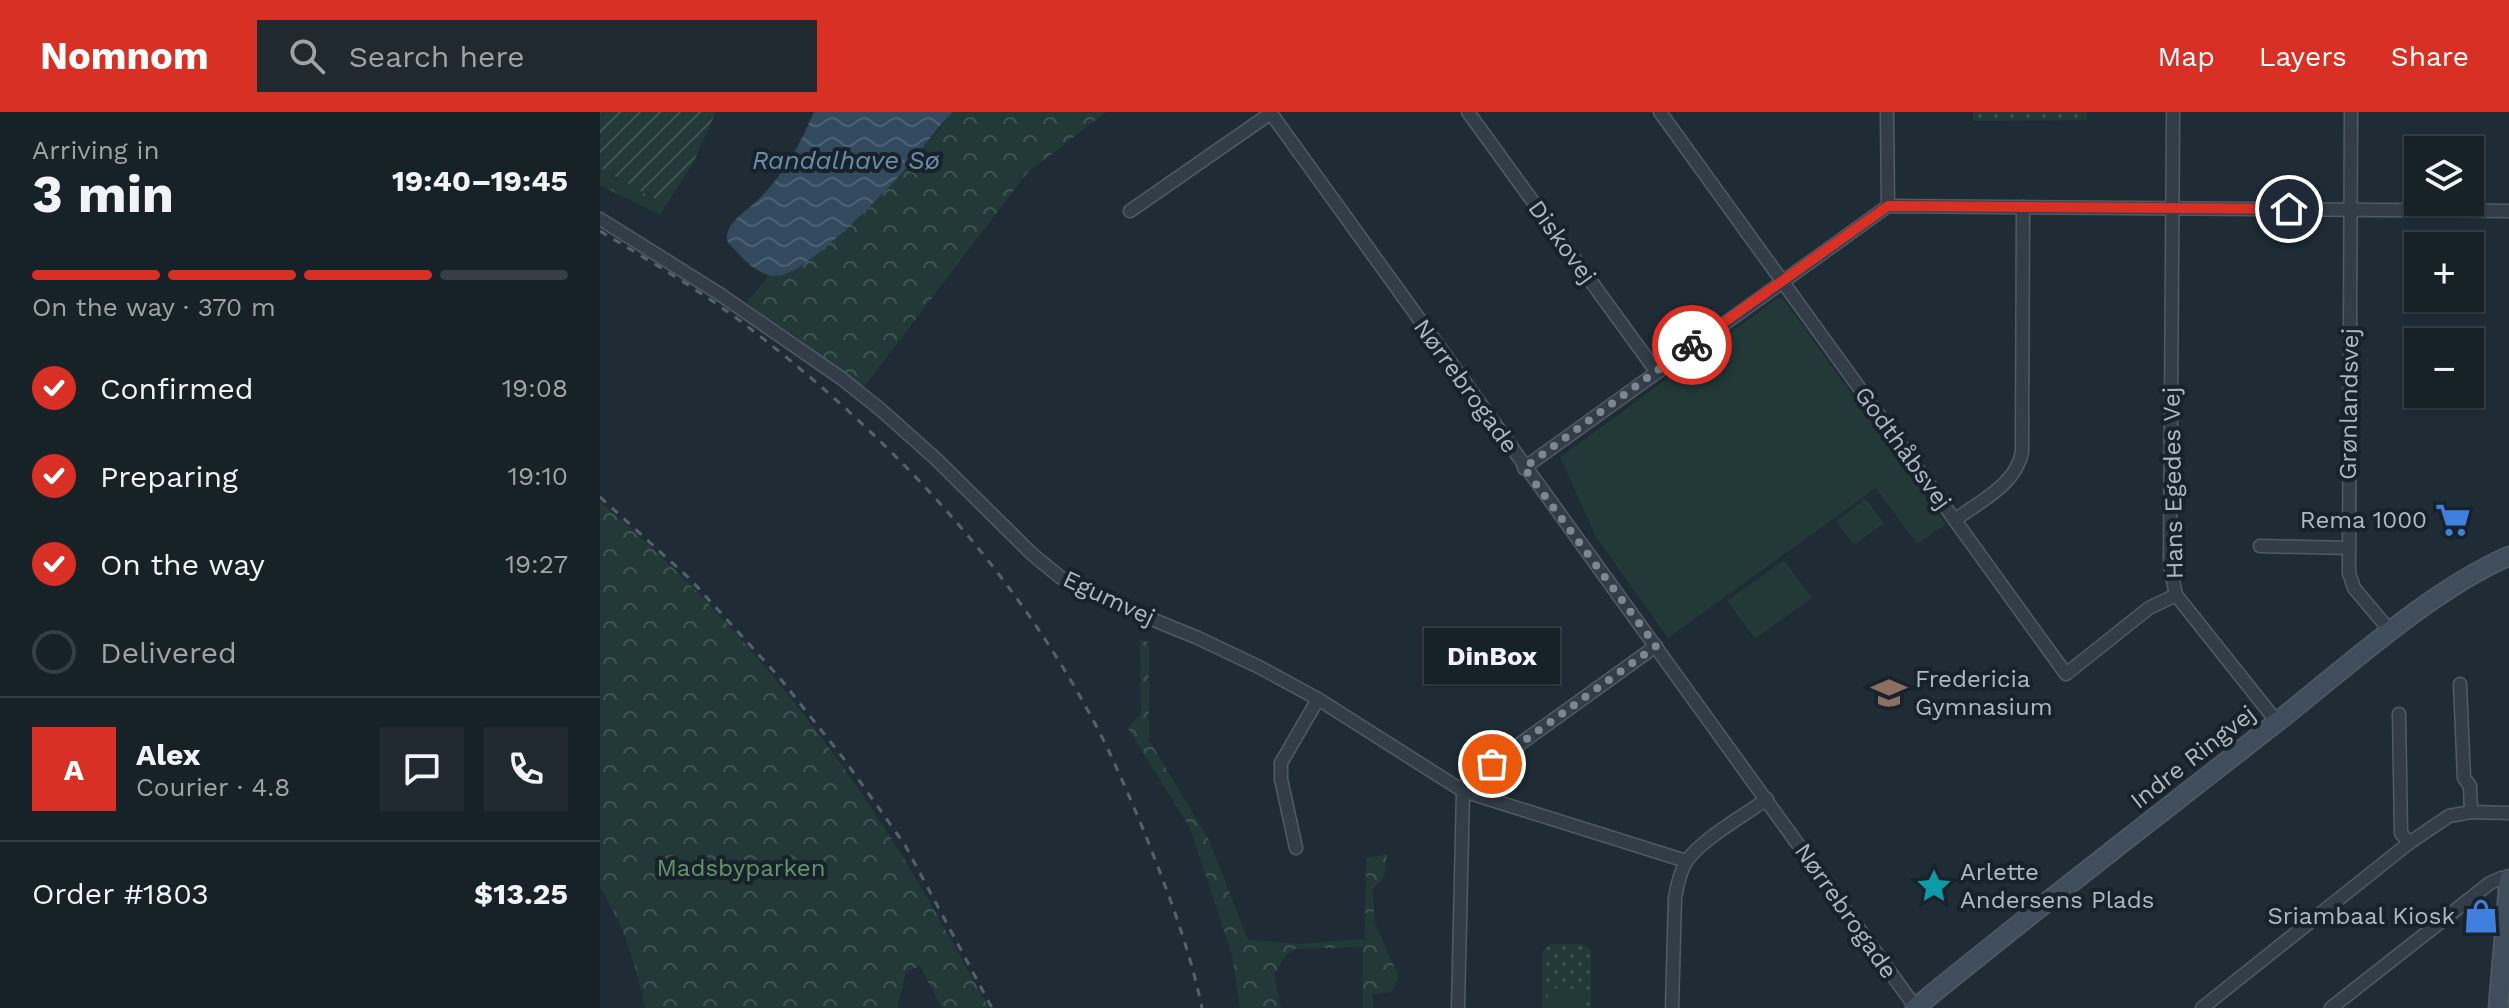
<!DOCTYPE html>
<meta charset="utf-8">
<style>
body{margin:0;font-family:"Work Sans",sans-serif;background:#202930;color:#f1f3f6;height:100vh;display:flex;flex-direction:column;font-size:30px;white-space:nowrap}
*{box-sizing:border-box;margin:0}
p{font-size:26px;color:#9ea3a8}
.icon{flex:none;width:44px;height:44px;fill:none;stroke:currentColor;stroke-width:2;stroke-linecap:round;stroke-linejoin:round}
.map{position:relative;flex:1;overflow:hidden}
.drawer{display:flex;flex-direction:column;background:#172128;width:600px}
.drawer>*{flex:none}
.fabs{position:absolute;left:1804px;top:24px;display:grid;gap:16px}
.fabs a{display:grid;place-items:center;width:80px;height:80px;border-radius:0px;background:#172128;box-shadow:0 2px 6px #0004,0 0 0 2px #363e45;font-size:40px}
.pin{position:absolute;display:grid;place-items:center;width:68px;height:68px;color:#fff;margin:-34px;border:4px solid #fff;border-radius:50%;box-shadow:0 2px 8px #0007}
.courier{position:absolute;display:grid;place-items:center;width:80px;height:80px;margin:-40px;border:6px solid #d93025;border-radius:50%;background:#fff;color:#222;box-shadow:0 2px 10px #0007}
.bubble{position:absolute;height:56px;border-radius:0px;background:#172128;box-shadow:0 2px 6px #0004,0 0 0 2px #363e45;font-size:26px;font-weight:700;line-height:56px;text-align:center}
.head em{font-style:normal;font-weight:700}
.head div{display:flex;flex-direction:column-reverse}
.head{display:flex;align-items:center;justify-content:space-between;height:136px;padding:0 32px}
h1{font-size:52px;font-weight:700;line-height:60px}
.bar{display:grid;grid-template-columns:repeat(4,1fr);gap:12px 8px;align-content:center;height:96px;padding:0 32px}
.bar i{height:10px;border-radius:6px;background:#363e45}
.bar .active{background:#d93025}
.bar p{grid-column:span 4}
.line{display:flex;align-items:center;gap:20px;padding:0 32px;border-top:2px solid #363e45}
.line div{flex:1}
.round{display:grid;place-items:center;flex:none;width:84px;height:84px;border-radius:0px;background:#202930}
ol{padding:0 32px;list-style:none}
li{display:flex;align-items:center;gap:24px;height:88px}
li p{margin-inline-start:auto}
li .icon{padding:8px;border-radius:50%;background:#d93025;color:#fff;stroke-width:4}
li:last-child{color:#9ea3a8}
li i{width:44px;height:44px;border:4px solid #363e45;border-radius:50%}
header{display:flex;align-items:center;gap:48px;box-sizing:border-box;height:112px;padding:0 40px;background:#d93025;color:#fff}
header strong{font-size:38px}
nav{display:flex;gap:44px;margin-inline-start:auto;font-size:28px}
.search{width:560px;height:72px;background:#202930;display:flex;align-items:center;gap:20px;box-sizing:border-box;padding:0 28px;border-radius:0px;color:#9ea3a8;font-size:30px}
main{display:flex;flex:1;min-height:0}
.map>svg:first-child{display:block}
.grass{fill:url(#grass-dots)}
.forest{fill:url(#forest-crowns)}
.garden{fill:url(#garden-furrows)}
.pitch{fill:#223938}
.water{fill:url(#water-waves)}
.lines{fill:none;stroke-linecap:round;stroke-linejoin:round}
.street-casing{stroke:#505b65;stroke-width:15}
.secondary-casing{stroke:#505b65;stroke-width:21}
.street{stroke:#333d47;stroke-width:12}
.secondary{stroke:#404d5a;stroke-width:18}
.rail{stroke:#54626e;stroke-width:3;stroke-dasharray:8 8;stroke-linecap:butt}
.done{stroke:#7b8792;stroke-width:8;stroke-dasharray:0 14.4}
.route{stroke:#d93025;stroke-width:10}
.labels{text-anchor:middle;dominant-baseline:central;stroke-width:8;stroke-linejoin:round;paint-order:stroke}
.street-label{font-size:24px;fill:#acb8c4;stroke:#18222b}
.poi-label{font-size:24px;fill:#acb8c4;stroke:#18222b;text-anchor:end}
.park-label{font-size:24px;fill:#64946a;stroke:#18222b}
.water-label{font-size:26px;font-style:italic;fill:#6c8ca9;stroke:#18222b}
</style>
<header>
<strong>Nomnom</strong>
<div class="search"><svg class="icon" aria-label="search" viewBox="0 0 24 24"><circle cx="10" cy="10" r="6"/><path d="M15 15l6 6"/></svg>Search here</div>
<nav><a>Map</a><a>Layers</a><a>Share</a></nav>
</header>
<main>
<section class="drawer">
<div class="head"><div><h1>3 min</h1><p>Arriving in</p></div><em>19:40–19:45</em></div>
<div class="bar"><i class="active"></i><i class="active"></i><i class="active"></i><i></i><p>On the way · 370 m</p></div>
<ol>
<li><svg class="icon" aria-label="check" viewBox="0 0 24 24"><path d="M5 12l5 5 9-10"/></svg>Confirmed<p>19:08</p></li>
<li><svg class="icon" aria-label="check" viewBox="0 0 24 24"><path d="M5 12l5 5 9-10"/></svg>Preparing<p>19:10</p></li>
<li><svg class="icon" aria-label="check" viewBox="0 0 24 24"><path d="M5 12l5 5 9-10"/></svg>On the way<p>19:27</p></li>
<li><i></i>Delivered</li>
</ol>
<div class="line" style="height:144px"><b class="round" style="background:#d93025;color:#fff">A</b><div><b>Alex</b><p>Courier · 4.8</p></div><a class="round"><svg class="icon" aria-label="chat" viewBox="0 0 24 24"><path d="M4 5h16v11H9l-5 4z"/></svg></a><a class="round"><svg class="icon" aria-label="phone" viewBox="0 0 24 24"><path d="M5 4h4l2 5-3 2q2 4 5 5l2-3 5 2v4C11 20 4 13 5 4z"/></svg></a></div>
<div class="line" style="height:104px"><div>Order #1803</div><b>$13.25</b></div>
</section>
<div class="map">
<svg width="1909" height="896" viewBox="0 0 1909 896">
<defs>
<pattern id="grass-dots" width="8" height="8" patternUnits="userSpaceOnUse" patternTransform="scale(2)"><rect width="8" height="8" fill="#223938"/><path d="M2 2h.1M6 6h.1" fill="none" stroke="#3f5453" stroke-width="1.8" stroke-linecap="round"/></pattern>
<pattern id="forest-crowns" width="20" height="18" patternUnits="userSpaceOnUse" patternTransform="scale(2)"><rect width="20" height="18" fill="#223938"/><path d="M2 6a3 3 0 1 1 6 0M12 15a3 3 0 1 1 6 0" fill="none" stroke="#3f5453"/></pattern>
<pattern id="garden-furrows" width="10" height="10" patternUnits="userSpaceOnUse" patternTransform="scale(2)"><rect width="10" height="10" fill="#223938"/><path d="M-1 1l2-2M0 10L10 0M9 11l2-2" fill="none" stroke="#3f5453"/></pattern>
<pattern id="water-waves" width="16" height="10" patternUnits="userSpaceOnUse" patternTransform="scale(2)"><rect width="16" height="10" fill="#32495e"/><path d="M0 5q4-4 8 0t8 0" fill="none" stroke="#4d6173"/></pattern>
</defs>
<rect width="100%" height="100%" fill="#1f2c36"/>
<!-- grass -->
<g class="grass">
<path d="M1373,0h114v8l-114,1z"/>
<path d="M951,832h30l10,5v59h-49v-56z"/>
</g>
<!-- forest -->
<g class="forest">
<path d="M353,0h153l-79,61 -164,215 -117,-84 23,-29 8,2 60,-39 75,-76z"/>
<path d="M0,56l66,37 -6,10 -60,-30z"/>
<path d="M0,390c114,95 212,212 291,336 35,55 66,113 98,170h-47l-22,-42 -14,6 -9,36h-252c-9,-43 -21,-84 -45,-120z"/>
<path d="M540,528l9,2v98l60,100 39,100 52,4 65,-5 1,-81 21,-4 -3,23 -12,13 3,33 24,55 -8,14 -18,2v14h-10v-61l-68,2 -10,7 -11,19 7,33h-41l-8,-53 -42,-127 -62,-100 13,-15z"/>
</g>
<!-- garden -->
<path class="garden" d="M0,0h116l-24,53 -26,40 -66,-37z"/>
<!-- pitch -->
<g class="pitch">
<path d="M1178,186l5,1 163,225 -29,20 -41,-56 -208,150 -72,-101 -36,-80z"/>
<path d="M1266,387l18,24 -30,22 -18,-24z"/>
<path d="M1184,448l28,38 -57,41 -28,-38z"/>
<path d="M948,876l35,1v19h-35z"/>
</g>
<!-- water -->
<path class="water" d="M214,0h139c-15,14 -26,31 -39,47 -21,25 -109,119 -139,117 -19,0 -36,-22 -48,-35 -2,-20 21,-30 33,-43 25,-25 40,-54 54,-86z"/>
<g class="lines">
<!-- street casing -->
<g class="street-casing">
<g id="street">
<path d="M670,0l646,896"/>
<path d="M868,0l188,259"/>
<path d="M1060,0l406,562 83,-66 27,-13"/>
<path d="M1287,0l1,94"/>
<path d="M1573,0l-3,454 6,29 101,127"/>
<path d="M1751,0l-2,461 5,15 37,44"/>
<path d="M530,99l141,-98"/>
<path d="M0,107l118,74 123,85 40,32 55,49 96,95 28,23 28,16 110,45 61,29 59,32 145,92 223,70"/>
<path d="M924,356l364,-262 621,5"/>
<path d="M1355,408c25,-19 61,-35 67,-68l1,-245"/>
<path d="M1660,434l88,2"/>
<path d="M1860,572l4,94 6,8 1,26"/>
<path d="M1799,602l2,119 8,10"/>
<path d="M696,736l-15,-69v-16l37,-64"/>
<path d="M858,896l5,-217 4,-9 189,-136"/>
<path d="M1072,896l3,-110c2,-12 5,-26 11,-36 13,-21 60,-48 81,-63"/>
<path d="M1602,896l207,-165 40,-27 22,-4 38,1"/>
<path d="M1731,896l159,-125 11,-5 8,1"/>
</g>
</g>
<!-- secondary casing -->
<g class="secondary-casing">
<g id="secondary">
<path d="M1315,896c119,-98 241,-191 362,-286 70,-55 152,-131 232,-166"/>
<path d="M1898,896l11,-129"/>
</g>
</g>
<!-- street -->
<use href="#street" class="street"/>
<!-- secondary -->
<use href="#secondary" class="secondary"/>
<!-- rail -->
<g class="rail">
<path d="M0,119c51,31 105,62 152,99 137,106 259,236 341,390 18,33 33,69 48,104 24,60 48,121 61,184"/>
<path d="M0,385l90,82 89,98 65,82 61,86 87,163"/>
</g>
</g>
<g class="lines">
<!-- done -->
<path class="done" d="M892,652l164,-118 -132,-178 168,-123"/>
<!-- route -->
<path class="route" d="M1092,233l196,-139 401,3"/>
</g>
<!-- icons -->
<defs>
<g id="supermarket-bare" transform="scale(2.76)"><path d="M-6-5.5h2.5l.6 2H6L4.5 2H-2.5L-4.4-4H-6ZM-1.5 3.2a1.3 1.3 0 1 0 .1 0ZM3 3.2a1.3 1.3 0 1 0 .1 0Z" fill="#3f7fe0" stroke="#18222b" stroke-width="2.5" paint-order="stroke"/></g>
<g id="school-bare" transform="scale(2.76)"><path d="M0-5L7-2L0 1L-7-2ZM-4 1L0 2.5L4 1V4Q0 6-4 4Z" fill="#8d6e63" stroke="#18222b" stroke-width="2.5" paint-order="stroke"/></g>
<g id="sight-bare" transform="scale(2.76)"><path d="M0-6L1.8-2.2L6-1.7L2.9 1.2L3.7 5.4L0 3.3L-3.7 5.4L-2.9 1.2L-6-1.7L-1.8-2.2Z" fill="#0f9aa8" stroke="#18222b" stroke-width="2.5" paint-order="stroke"/></g>
<g id="shop-bare" transform="scale(2.76)"><path d="M-5-2.5h2.3a2.7 3.5 0 0 1 5.4 0H5L5.5 6h-11ZM-1.5-2.5h3a1.5 2.3 0 0 0-3 0Z" fill="#3f7fe0" stroke="#18222b" stroke-width="2.5" paint-order="stroke"/></g>
</defs>
<g fill-rule="evenodd">
<use href="#supermarket-bare" x="1853" y="408"/>
<use href="#school-bare" x="1289" y="581"/>
<use href="#sight-bare" x="1334" y="774"/>
<use href="#shop-bare" x="1881" y="804"/>
</g>
<g class="labels">
<!-- street labels -->
<g class="street-label">
<text transform="translate(962 130) rotate(54)">Diskovej</text>
<text transform="translate(866 274) rotate(54)">Nørrebrogade</text>
<text transform="translate(1749 292) rotate(-89)">Grønlandsvej</text>
<text transform="translate(1303 336) rotate(54)">Godthåbsvej</text>
<text transform="translate(1573 371) rotate(-91)">Hans Egedes Vej</text>
<text transform="translate(509 486) rotate(25)">Egumvej</text>
<text transform="translate(1593 645) rotate(-38)">Indre Ringvej</text>
<text transform="translate(1246 799) rotate(55)">Nørrebrogade</text>
</g>
<!-- poi labels -->
<g class="poi-label">
<text x="1827" y="408">Rema 1000</text>
<text x="1315" y="567" text-anchor="start">Fredericia<tspan x="1315" dy="28">Gymnasium</tspan></text>
<text x="1360" y="760" text-anchor="start">Arlette<tspan x="1360" dy="28">Andersens Plads</tspan></text>
<text x="1855" y="804">Sriambaal Kiosk</text>
</g>
<!-- park labels -->
<g class="park-label">
<text x="141" y="756">Madsbyparken</text>
</g>
<!-- water labels -->
<g class="water-label">
<text x="246" y="48">Randalhave Sø</text>
</g>
</g>
</svg>
<div class="fabs">
<a><svg class="icon" aria-label="layers" viewBox="0 0 24 24"><path d="M12 4l9 5-9 5-9-5zM3 14l9 5 9-5"/></svg></a>
<a>+</a>
<a>−</a>
</div>
<div class="pin" style="left:892px;top:652px;background:#ea580c"><svg class="icon" aria-label="bag" viewBox="0 0 24 24"><path d="M5 8h14l-1 12H6zM9 8a3 3 0 0 1 6 0"/></svg></div>
<div class="pin" style="left:1689px;top:97px;background:#1f2937"><svg class="icon" aria-label="home" viewBox="0 0 24 24"><path d="M3 11l9-7 9 7M6 9v11h12V9"/></svg></div>
<div class="courier" style="left:1092px;top:233px"><svg class="icon" aria-label="bike" viewBox="0 0 24 24"><circle cx="6" cy="16" r="4"/><circle cx="18" cy="16" r="4"/><path d="M6 16l4-8h5l3 8M10 8l3 8H6M13 5h3"/></svg></div>
<div class="bubble" style="left:824px;top:516px;width:136px">DinBox</div>
</div>
</main>
